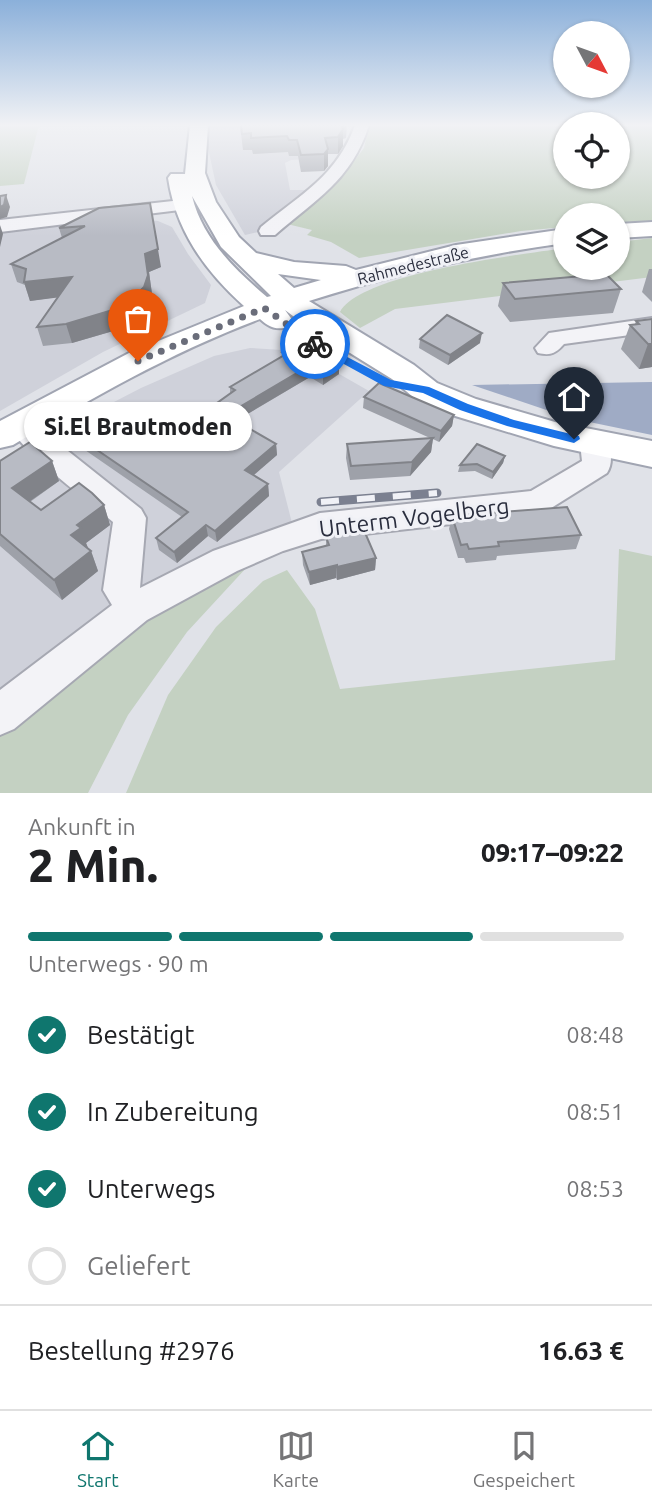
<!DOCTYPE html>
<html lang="de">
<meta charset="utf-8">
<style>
body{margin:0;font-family:Ubuntu,sans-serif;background:#f2f2f2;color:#202124;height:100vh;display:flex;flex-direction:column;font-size:26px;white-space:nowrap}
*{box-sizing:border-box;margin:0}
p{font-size:23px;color:#757577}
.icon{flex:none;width:38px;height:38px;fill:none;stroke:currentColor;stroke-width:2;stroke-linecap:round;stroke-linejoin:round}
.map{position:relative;height:793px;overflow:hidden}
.details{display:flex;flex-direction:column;background:#fff;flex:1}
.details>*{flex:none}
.needle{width:46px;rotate:131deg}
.tools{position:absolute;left:553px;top:21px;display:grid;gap:14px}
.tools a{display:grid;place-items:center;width:77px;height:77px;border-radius:50%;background:#fff;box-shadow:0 2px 5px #0004;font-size:35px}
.pin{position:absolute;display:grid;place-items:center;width:60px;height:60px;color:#fff;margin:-72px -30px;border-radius:50% 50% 50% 0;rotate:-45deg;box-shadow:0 0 7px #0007}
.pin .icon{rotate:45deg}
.courier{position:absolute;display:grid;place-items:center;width:70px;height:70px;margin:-35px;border:5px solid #1a73e8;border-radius:50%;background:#fff;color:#222;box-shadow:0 2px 9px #0007}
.bubble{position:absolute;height:49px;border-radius:24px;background:#fff;box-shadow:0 2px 5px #0004;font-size:23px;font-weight:800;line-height:49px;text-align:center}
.summary em{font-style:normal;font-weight:800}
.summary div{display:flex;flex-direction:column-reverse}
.summary{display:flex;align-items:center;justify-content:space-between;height:119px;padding:0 28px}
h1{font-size:46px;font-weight:800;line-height:52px}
.bar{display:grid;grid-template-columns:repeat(4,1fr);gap:10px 7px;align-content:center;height:84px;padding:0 28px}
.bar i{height:9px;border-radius:5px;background:#e0e0e0}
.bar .on{background:#0f766e}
.bar p{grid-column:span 4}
.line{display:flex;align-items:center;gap:18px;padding:0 28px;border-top:2px solid #e0e0e0}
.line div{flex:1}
ol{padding:0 28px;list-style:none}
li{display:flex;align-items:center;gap:21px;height:77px}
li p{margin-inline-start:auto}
li .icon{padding:7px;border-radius:50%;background:#0f766e;color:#fff;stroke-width:4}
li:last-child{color:#757577}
li i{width:38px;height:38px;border:4px solid #e0e0e0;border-radius:50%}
.tab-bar{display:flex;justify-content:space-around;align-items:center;height:98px;border-top:2px solid #e0e0e0;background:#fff;font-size:19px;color:#757577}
.tab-bar a{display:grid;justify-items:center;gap:4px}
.tab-bar .on{color:#0f766e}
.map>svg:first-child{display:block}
.built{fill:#cfd1da}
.green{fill:#c4d1c2}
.water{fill:#9fabc5}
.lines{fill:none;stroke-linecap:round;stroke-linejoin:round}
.minor-casing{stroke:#a6a8b2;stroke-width:4}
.major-casing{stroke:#a1a5b2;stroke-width:4}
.minor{fill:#f3f3f7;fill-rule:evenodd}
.major{fill:#fff;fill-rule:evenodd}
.rail-casing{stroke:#7b8090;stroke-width:9}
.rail{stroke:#f0f1f6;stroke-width:6;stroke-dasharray:18;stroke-linecap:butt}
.wall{fill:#9ea1a9}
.shaded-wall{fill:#818389}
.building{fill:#b8bbc4;stroke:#818389;stroke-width:2}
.route{fill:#1a73e8}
.done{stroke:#6a6d7a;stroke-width:7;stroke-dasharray:0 12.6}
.labels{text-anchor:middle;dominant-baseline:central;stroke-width:6;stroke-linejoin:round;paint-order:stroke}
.far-street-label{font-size:16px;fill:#2a2e3e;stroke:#f0f1f6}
.near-street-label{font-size:23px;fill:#2a2e3e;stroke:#f0f1f6}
</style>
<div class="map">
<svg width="652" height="793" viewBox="0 0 652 793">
<rect width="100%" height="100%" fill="#e0e2e8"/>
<!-- built -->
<g class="built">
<path d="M208,125h90l10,34 -17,1 -6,3 5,27h24l-56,42 -13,3 -29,-50 -9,-42z"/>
<path d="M134,218l24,3 14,6 16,27 23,31 -6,18 -102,49 -103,59v-180z"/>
<path d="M250,348l49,3 70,40 -90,81 13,51 -47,15 -93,45 -86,55 -66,56v-233l141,-73 73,-32z"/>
</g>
<!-- green -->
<g class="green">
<path d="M0,125h39l-15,59 -24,2z"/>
<path d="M369,125h196v52h53v-52h34v96l-34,2v-8h-53v12l-44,4 -162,27 -28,-16 -24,-7 5,-5 -25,-6 53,-45 24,-31z"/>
<path d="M652,238v39l-257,32 -35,19 -20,-16c21,-39 179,-57 225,-64v20h53v-26z"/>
<path d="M619,549l33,7v237h-526l42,-98 48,-68 47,-46 24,-11 28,39 25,80 275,-29z"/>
<path d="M247,567l-60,65 -59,83 -40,78h-88v-62l163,-122 46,-26z"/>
</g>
<!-- water -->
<path class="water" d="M652,382v53l-82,-17 -98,-33z"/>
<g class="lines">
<!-- minor casing -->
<g class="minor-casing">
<g id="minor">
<path d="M355,125h14c-17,55 -54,75 -94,110h-14l-2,-4 2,-4c40,-33 76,-51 94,-102z"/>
<path d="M182,200l6,1 3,4 -3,4 -188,23v-12z"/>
<path d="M652,318v14l-88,12c-8,9 -13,12 -26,9l-3,-5 14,-15z"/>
<path d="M21,415l10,2 22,22 88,70 5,9 -6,70 73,-37 107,-38 211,-22 51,-30 -2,-18 4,-7 10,-3 10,3c7,11 10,26 3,37l-59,37 -11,4 -216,25 -38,12 -46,20 -90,49 -133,109 -14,6v-45l112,-85 -9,-15 10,-68c-31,-27 -85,-64 -106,-98l4,-7z"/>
</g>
</g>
<!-- major casing -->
<g class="major-casing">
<g id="major">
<path d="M190,125h18l-3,48 11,29 23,35 17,16 38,9 52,4 10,4 100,-25 109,-16v14c-88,12 -171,31 -256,58l105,64 23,18 39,16 79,23 97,19v26l-98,-21 -102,-31 -39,-18 -21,-18 -87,-54 -20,-15 8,11 -4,6c-13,3 -19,1 -29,-8 -88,33 -168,79 -247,126l-13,3v-27l129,-68 115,-47c-39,-35 -68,-75 -76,-128l3,-4h14zM192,196l29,51 50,49 -4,1c-32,-27 -65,-59 -75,-101zM278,274l43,6 -27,8z"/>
<path d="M652,222v14l-34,2v-14z"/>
</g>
</g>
<!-- minor -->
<use href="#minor" class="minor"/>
<!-- major -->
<use href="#major" class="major"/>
<!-- rail casing -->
<g class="rail-casing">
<path id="rail" d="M321,502l116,-9"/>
</g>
<!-- rail -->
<use href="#rail" class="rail"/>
</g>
<!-- wall -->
<g class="wall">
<path d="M240,125h107l-1,13 -3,1v7l-5,8h-10v12l-4,5 -23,1 -3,-16h-9l-1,-4 -35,2 -1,-4h-9z"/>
<path d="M99,208l62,59 -12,5 3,22 -5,12 -13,14 -14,9 -48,14 -29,3 -6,-19 20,-30 -27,4 -5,-16 -8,-3 -6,-18 51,-26 -3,-10z"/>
<path d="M649,269h3v33l-10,-10z"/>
<path d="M503,283l118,6 -8,24 -103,9 -12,-16z"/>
<path d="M652,319v48l-13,2 -18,-20 9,-24 5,-1 1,-3z"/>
<path d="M420,339l60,4 -32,22 -29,-17z"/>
<path d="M282,352l57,22 -16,11 -13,-8 -74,44 40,23 1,11 -24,20 15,9 1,12 -52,46 -9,-6 -31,27 -18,-13 -3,-12 26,-21 -97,-67 -4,-11 80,4 69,-49v-7l52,-31z"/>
<path d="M364,397l90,18 -2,11 -13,16 -6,-3 -2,13 -21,24 -60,4 -4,-22 1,-14 83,-6 -67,-30z"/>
<path d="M505,456l-2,7 -11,16 -17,-8 -17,1 2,-7z"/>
<path d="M0,461h52l7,20 -29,21 11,8 63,-5 6,20 -24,18 2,5 3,3 7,20 -36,29 -62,-54z"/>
<path d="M452,516l129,19 -5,14 -79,7 -1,4 -30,3 -2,-5h-6l-9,-29z"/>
<path d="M326,537l50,21 -1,12 -38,10 -1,-2 -26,7 -7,-20 -1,-13 24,-6z"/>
</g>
<!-- shaded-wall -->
<g class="shaded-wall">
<path d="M343,129v17l-5,8v-17z"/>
<path d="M328,149v17l-4,5v-17z"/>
<path d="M6,195l4,12 -3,10 -7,2v-12z"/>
<path d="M150,203l11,64 -12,5 3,22 -5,12 -13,14 -14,9 -48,14 -6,-19 79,-70z"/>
<path d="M0,225l3,9 -3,13z"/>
<path d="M72,277l5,18 -47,6 -6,-19z"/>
<path d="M482,333l-2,10 -32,22 2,-10z"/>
<path d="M648,344h4v23l-13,2z"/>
<path d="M339,363v11l-16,11v-11z"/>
<path d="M309,366l1,11 -83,49 -1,-11z"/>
<path d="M454,415l-2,11 -13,16 2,-11z"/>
<path d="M433,438l-2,14 -21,24 2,-14z"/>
<path d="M276,444l1,11 -31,27 -1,-12z"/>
<path d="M505,456l-2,7 -11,16 1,-7z"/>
<path d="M52,461l7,20 -39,27 -8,-20z"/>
<path d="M268,484l1,12 -52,46 -2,-11z"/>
<path d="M104,505l6,20 -24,18 2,5 -17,-13 6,-10z"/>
<path d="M206,525l2,11 -31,27 -3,-11z"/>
<path d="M91,551l7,20 -36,29 -8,-20z"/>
<path d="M376,558l-1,12 -38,10v-13z"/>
<path d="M337,565l-1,13 -26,7 -1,-13z"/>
</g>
<!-- building -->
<g class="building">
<path d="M241,125h100l2,4 -5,8 -13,1 3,11 -4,5 -23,1 -4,-15h-8l-2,-4 -36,2v-5l-9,1z"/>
<path d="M6,195l-2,10 -4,2v-11z"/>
<path d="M150,203l8,46 -13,5 3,21 -4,12 -14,14 -14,8 -50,15 -29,3 35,-50 -48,5 2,-13 -15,-5 74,-38 -26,2 40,-20z"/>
<path d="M606,274l15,15 -106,10 -12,-16z"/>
<path d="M447,315l35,18 -32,22 -30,-16z"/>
<path d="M652,319v25h-4l-18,-19 9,-1 -3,-3z"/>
<path d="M298,341l24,11 17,11 -16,11 -14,-8 -83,49 50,29 -31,26 23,14 -53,47 -9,-6 -32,27 -18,-14 32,-26 -107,-73 36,-24 44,28 74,-53 -5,-3 56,-33 -4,-2z"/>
<path d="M379,383l75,32 -13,16 -77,-34z"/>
<path d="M433,438l-21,24 -61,4 -4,-22z"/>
<path d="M30,442l22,19 -40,27 29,22 38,-27 13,10 12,12 -27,20 4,3 -10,7 20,16 -37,29 -54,-46v-73z"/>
<path d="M477,444l28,12 -12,16 -16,-8 -17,1z"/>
<path d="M567,507l14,28 -83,7 1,4 -30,3 -2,-5 -6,1 -9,-29z"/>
<path d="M363,528l13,30 -39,9v-2l-28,7 -7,-20 27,-7 -3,-8z"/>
</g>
<!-- sky -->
<linearGradient id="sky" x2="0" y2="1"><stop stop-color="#8bb0da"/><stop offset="0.53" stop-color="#f1f2f5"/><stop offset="1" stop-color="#f1f2f5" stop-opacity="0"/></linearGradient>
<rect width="652" height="236" fill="url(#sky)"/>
<!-- route -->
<path class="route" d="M315,340l76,40 38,7 39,17 46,16 65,16 1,3 -6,4 -67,-17 -47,-16 -37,-17 -39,-7 -73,-40 -1,-2z"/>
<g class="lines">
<!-- done -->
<path class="done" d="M138,361l126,-53 51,36"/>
</g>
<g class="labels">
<!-- far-street labels -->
<g class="far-street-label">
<text transform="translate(413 265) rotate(-14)">Rahmedestraße</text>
</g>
<!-- near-street labels -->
<g class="near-street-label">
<text transform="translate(414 517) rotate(-7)">Unterm Vogelberg</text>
</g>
</g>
</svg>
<div class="tools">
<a><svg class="needle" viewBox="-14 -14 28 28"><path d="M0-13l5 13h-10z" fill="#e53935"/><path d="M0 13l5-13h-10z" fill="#757577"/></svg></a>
<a><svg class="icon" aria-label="locate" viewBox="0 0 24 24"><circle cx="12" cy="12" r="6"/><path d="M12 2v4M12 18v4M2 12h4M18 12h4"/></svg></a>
<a><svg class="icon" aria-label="layers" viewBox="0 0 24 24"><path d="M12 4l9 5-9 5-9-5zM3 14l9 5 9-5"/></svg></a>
</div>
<div class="pin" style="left:138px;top:361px;background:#ea580c"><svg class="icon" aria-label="bag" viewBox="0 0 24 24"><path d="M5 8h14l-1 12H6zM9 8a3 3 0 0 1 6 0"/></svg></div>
<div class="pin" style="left:574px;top:439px;background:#1f2937"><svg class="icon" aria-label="home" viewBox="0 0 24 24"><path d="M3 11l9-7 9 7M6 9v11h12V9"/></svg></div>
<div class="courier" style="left:315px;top:344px"><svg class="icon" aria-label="bike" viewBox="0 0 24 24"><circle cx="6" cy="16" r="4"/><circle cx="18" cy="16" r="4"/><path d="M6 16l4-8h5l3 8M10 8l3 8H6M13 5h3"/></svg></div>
<div class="bubble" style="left:24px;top:402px;width:228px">Si.El Brautmoden</div>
</div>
<section class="details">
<div class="summary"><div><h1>2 Min.</h1><p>Ankunft in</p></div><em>09:17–09:22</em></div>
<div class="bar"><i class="on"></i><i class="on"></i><i class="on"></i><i></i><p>Unterwegs · 90 m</p></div>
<ol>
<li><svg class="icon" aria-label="check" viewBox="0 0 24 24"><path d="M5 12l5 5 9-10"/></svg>Bestätigt<p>08:48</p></li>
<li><svg class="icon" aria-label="check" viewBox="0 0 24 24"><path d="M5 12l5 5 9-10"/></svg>In Zubereitung<p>08:51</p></li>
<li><svg class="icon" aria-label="check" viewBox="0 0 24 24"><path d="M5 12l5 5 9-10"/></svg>Unterwegs<p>08:53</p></li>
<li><i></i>Geliefert</li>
</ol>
<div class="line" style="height:91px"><div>Bestellung #2976</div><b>16.63 €</b></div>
</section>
<nav class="tab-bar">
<a class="on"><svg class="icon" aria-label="home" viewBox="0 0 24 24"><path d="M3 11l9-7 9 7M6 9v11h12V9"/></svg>Start</a>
<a><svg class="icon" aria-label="map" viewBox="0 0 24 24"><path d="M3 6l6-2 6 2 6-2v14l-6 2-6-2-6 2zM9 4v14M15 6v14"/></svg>Karte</a>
<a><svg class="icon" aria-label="saved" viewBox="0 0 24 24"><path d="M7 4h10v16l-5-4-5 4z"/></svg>Gespeichert</a>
</nav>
